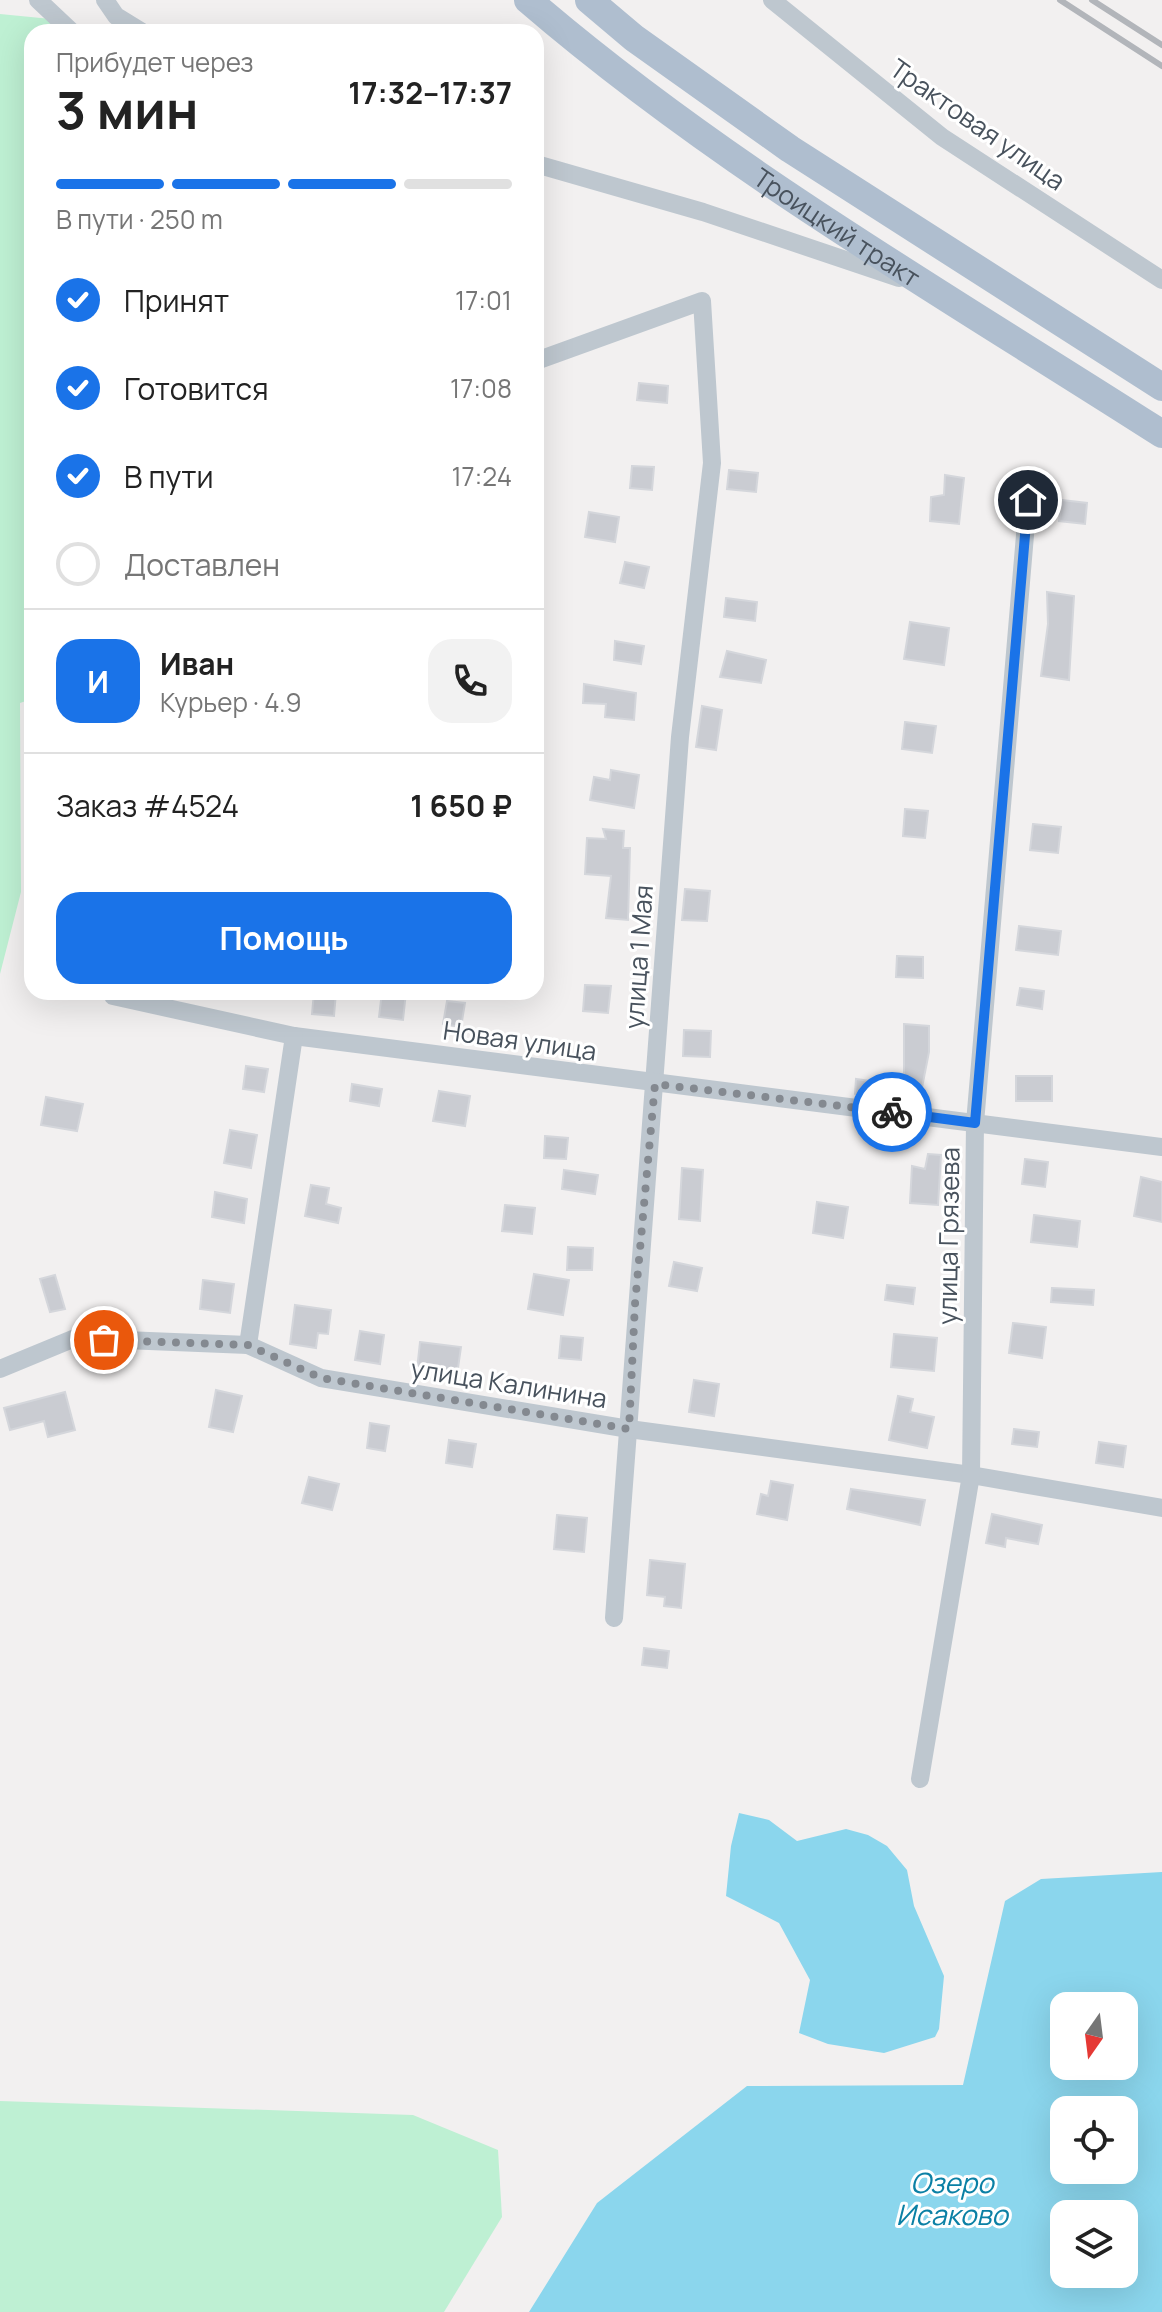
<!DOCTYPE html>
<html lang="ru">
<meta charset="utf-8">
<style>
body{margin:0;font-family:Manrope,sans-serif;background:#f2f2f2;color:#222;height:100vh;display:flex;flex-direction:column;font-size:30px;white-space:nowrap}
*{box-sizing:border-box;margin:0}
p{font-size:26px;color:#767676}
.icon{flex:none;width:44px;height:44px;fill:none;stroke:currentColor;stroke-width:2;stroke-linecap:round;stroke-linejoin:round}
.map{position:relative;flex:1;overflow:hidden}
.details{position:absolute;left:24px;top:24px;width:520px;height:976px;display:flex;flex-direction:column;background:#fff;border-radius:24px;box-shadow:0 8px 32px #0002}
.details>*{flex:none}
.needle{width:52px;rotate:194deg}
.controls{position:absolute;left:1050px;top:1992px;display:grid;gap:16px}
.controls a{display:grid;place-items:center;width:88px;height:88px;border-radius:16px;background:#fff;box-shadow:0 8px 32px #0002;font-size:40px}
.pin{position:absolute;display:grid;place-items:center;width:68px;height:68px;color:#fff;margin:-34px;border:4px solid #fff;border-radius:50%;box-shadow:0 2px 8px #0007}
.courier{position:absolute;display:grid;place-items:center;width:80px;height:80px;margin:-40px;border:6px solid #1a73e8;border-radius:50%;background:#fff;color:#222;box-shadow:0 2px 10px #0007}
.overview em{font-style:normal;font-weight:700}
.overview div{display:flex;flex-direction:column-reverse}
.overview{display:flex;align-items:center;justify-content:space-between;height:136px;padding:0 32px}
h1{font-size:52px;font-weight:700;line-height:60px}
.bar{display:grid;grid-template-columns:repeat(4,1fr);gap:12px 8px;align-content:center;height:96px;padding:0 32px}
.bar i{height:10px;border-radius:6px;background:#e0e0e0}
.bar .current{background:#1a73e8}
.bar p{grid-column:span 4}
.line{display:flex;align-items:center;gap:20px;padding:0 32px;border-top:2px solid #e0e0e0}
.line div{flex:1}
.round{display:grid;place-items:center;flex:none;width:84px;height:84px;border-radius:24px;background:#f2f2f2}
ol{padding:0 32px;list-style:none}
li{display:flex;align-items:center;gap:24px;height:88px}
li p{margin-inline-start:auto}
li .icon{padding:8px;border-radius:50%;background:#1a73e8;color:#fff;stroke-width:4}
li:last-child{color:#767676}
li i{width:44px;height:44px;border:4px solid #e0e0e0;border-radius:50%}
.cta{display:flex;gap:16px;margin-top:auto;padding:16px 32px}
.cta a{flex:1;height:92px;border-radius:24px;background:#1a73e8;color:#fff;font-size:32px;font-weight:700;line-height:92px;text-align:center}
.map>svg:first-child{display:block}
.green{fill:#bef0d3}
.water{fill:#8bd6ed;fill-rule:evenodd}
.building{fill:#caccd2;stroke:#d4d6db;stroke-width:2}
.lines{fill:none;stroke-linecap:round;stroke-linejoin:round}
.minor{stroke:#bec7cf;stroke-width:18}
.primary{stroke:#afbecf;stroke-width:28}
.rail{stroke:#b2b5ba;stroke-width:6}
.done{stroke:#848990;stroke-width:8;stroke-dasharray:0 14.4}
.route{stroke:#1a73e8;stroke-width:10}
.labels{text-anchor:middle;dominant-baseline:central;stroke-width:6;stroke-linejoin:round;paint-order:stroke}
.street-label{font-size:26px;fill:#48525d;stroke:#fff}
.water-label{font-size:28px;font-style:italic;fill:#0b80a5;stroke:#fff}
</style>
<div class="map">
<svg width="1162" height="2312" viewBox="0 0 1162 2312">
<rect width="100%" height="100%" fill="#f2f0f0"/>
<!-- green -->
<g class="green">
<path d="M0,14l51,5 11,13h-30v667l-12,4 1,189 -21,82z"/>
<path d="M0,2101l413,14 85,35 4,67 -58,95h-444z"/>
</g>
<!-- water -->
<g class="water">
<path d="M739,1813l30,7 28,21 49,-12 22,6 19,11 20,24 7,36 30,70 -5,53 -4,8 -51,16 -56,-9 -29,-11 11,-53 -31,-57 -53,-27 5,-50z"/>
<path d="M1162,1872v440h-633l68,-109 150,-117 216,-1 42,-184 36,-22zM1064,2006h60v60h-60zM1064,2110h60v60h-60zM1064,2214h60v60h-60z"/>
</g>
<!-- building -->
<g class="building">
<path d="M639,383l29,3 -1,17 -30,-3z"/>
<path d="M632,466l22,1 -2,23 -22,-2z"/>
<path d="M729,470l29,3 -2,19 -29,-3z"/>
<path d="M945,475l19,3 -5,46 -29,-3 1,-24 13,-2z"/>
<path d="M1062,500l25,3 -2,21 -26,-3z"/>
<path d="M589,512l30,5 -4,25 -30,-5z"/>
<path d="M625,562l24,5 -5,21 -24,-5z"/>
<path d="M1047,592l27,4 -5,84 -28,-4 7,-52z"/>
<path d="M726,598l31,4 -2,19 -31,-4z"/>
<path d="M910,622l39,6 -5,37 -40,-6z"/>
<path d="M615,641l29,5 -3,18 -27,-4z"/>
<path d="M727,651l39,9 -5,23 -41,-6z"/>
<path d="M584,684l52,9 -2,27 -29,-3 1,-13 -23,-1z"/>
<path d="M702,706l20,4 -6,40 -20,-3z"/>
<path d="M905,722l31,4 -4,27 -30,-4z"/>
<path d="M611,770l28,5 -5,33 -44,-8 4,-23 16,3z"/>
<path d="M905,809l23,2 -3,27 -22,-2z"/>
<path d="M1033,824l28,3 -3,26 -28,-3z"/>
<path d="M603,829l21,2 -1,17h7l-2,72 -22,-2 5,-42 -26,-2 2,-36 19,1z"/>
<path d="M685,889l25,2 -3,30 -25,-1z"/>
<path d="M1019,926l42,5 -3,24 -42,-5z"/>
<path d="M897,956l26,1v21l-27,-1z"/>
<path d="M585,985l26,1 -3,27 -25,-2z"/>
<path d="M1020,988l24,3 -2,18 -25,-4z"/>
<path d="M314,992h22l-2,24 -22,-2z"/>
<path d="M382,992h24l-3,28 -24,-3z"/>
<path d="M447,1001l18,2 -4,24 -18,-3z"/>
<path d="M904,1024l25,2v26l-10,51 -64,-9 1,-15 41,6 1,-11h6z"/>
<path d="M684,1030l27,1 -1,26 -27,-1z"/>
<path d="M246,1066l22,3 -4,23 -21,-3z"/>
<rect x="1016" y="1076" width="36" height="25"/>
<path d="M352,1084l30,5 -3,17 -29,-5z"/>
<path d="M439,1091l31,5 -5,30 -32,-5z"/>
<path d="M46,1097l37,7 -6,27 -36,-6z"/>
<path d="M230,1130l27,5 -6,33 -27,-5z"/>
<path d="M545,1136l23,2 -2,21 -22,-1z"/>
<path d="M928,1154l13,1 -3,50 -28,-2 2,-37 13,3z"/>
<path d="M1025,1159l23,3 -3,25 -23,-3z"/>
<path d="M682,1168l21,2 -3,51 -21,-2z"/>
<path d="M564,1170l34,5 -3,19 -33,-5z"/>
<path d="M1141,1177l21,5v40l-28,-6z"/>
<path d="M311,1185l18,3 -3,16 15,4 -3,15 -33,-7z"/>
<path d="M215,1192l32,7 -3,24 -32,-6z"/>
<path d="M817,1202l31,5 -5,31 -30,-5z"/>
<path d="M505,1205l30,3 -3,26 -30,-3z"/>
<path d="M1034,1215l46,6 -3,26 -46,-5z"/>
<path d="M568,1247l25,1 -1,22h-25z"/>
<path d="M674,1262l28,6 -5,23 -28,-5z"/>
<path d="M534,1274l35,6 -6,35 -35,-6z"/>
<path d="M55,1275l10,34 -15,3 -10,-33z"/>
<path d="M203,1280l31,4 -4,29 -30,-4z"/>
<path d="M887,1285l28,3 -2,16 -28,-4z"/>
<path d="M1052,1288l42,2 -1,15 -42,-3z"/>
<path d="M295,1305l36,5 -3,24 -10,-1 -2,15 -26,-4z"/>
<path d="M1013,1323l33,4 -4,31 -33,-5z"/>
<path d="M360,1331l24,4 -4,29 -25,-4z"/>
<path d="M894,1334l43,4 -3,33 -43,-4z"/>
<path d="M561,1336l22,2 -2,22 -22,-2z"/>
<path d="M420,1342l41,5 -4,28 -40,-5z"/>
<path d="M694,1380l25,4 -5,32 -25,-4z"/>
<path d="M216,1390l26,6 -9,36 -24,-5z"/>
<path d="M65,1392l10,38 -27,7 -4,-16 -34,9 -6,-22z"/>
<path d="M898,1396l15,3 -3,13 24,5 -7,31 -38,-8z"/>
<path d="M370,1423l19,3 -4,25 -18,-3z"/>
<path d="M1014,1429l25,3 -2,15 -25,-3z"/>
<path d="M449,1440l27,4 -4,23 -26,-4z"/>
<path d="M1099,1442l27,4 -3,21 -27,-4z"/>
<path d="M309,1477l30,7 -7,26 -30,-7z"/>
<path d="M771,1481l22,4 -6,35 -30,-6 4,-20 7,2z"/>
<path d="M851,1489l74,11 -5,25 -73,-16z"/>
<path d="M992,1514l50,11 -4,19 -32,-6 -1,9 -19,-4z"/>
<path d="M557,1515l30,3 -3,34 -30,-3z"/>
<path d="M650,1560l35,4 -4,44 -17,-2 1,-9 -18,-2z"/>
<path d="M644,1648l25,3 -2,17 -25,-3z"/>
</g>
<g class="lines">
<!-- minor -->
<g class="minor">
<path d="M38,0l34,32"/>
<path d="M105,0l11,16 26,16"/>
<path d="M772,0l170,137 220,143"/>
<path d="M536,164l167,48 196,66"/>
<path d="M536,361l166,-60 10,162 -32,274 -66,881"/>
<path d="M113,992v4l181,40 868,111"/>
<path d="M248,1345l46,-309"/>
<path d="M0,1369l75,-31 173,7 73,33 308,51 342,46 191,33"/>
<path d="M920,1779l51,-304 4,-352 53,-623"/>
</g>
<!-- primary -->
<g class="primary">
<path id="s1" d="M528,0c194,167 419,296 634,434"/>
<path d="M589,0l45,38 156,111 372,238"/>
</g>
<!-- rail -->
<g class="rail">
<path d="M1060,0l102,66"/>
<path d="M1092,0l70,45"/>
</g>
</g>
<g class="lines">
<!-- done -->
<path class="done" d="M104,1340l144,5 73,33 308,51 6,-125 20,-220 237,28"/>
<!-- route -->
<path class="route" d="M892,1112l83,11 53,-623"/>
</g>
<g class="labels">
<!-- street labels -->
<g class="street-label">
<text transform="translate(978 124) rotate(35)">Трактовая улица</text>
<text stroke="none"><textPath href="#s1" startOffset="384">Троицкий тракт</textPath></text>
<text transform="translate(638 957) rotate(-86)">улица 1 Мая</text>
<text transform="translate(520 1040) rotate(8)">Новая улица</text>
<text transform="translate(948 1236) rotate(-89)">улица Грязева</text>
<text transform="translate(509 1383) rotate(9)">улица Калинина</text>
</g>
<!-- water labels -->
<g class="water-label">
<text x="952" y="2182">Озеро<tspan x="952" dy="32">Исаково</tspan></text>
</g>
</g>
</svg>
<div class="controls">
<a><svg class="needle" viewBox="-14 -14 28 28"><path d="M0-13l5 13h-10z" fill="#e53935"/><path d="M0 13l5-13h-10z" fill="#767676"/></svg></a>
<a><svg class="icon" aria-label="locate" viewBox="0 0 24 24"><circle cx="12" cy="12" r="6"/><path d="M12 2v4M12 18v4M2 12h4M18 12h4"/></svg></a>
<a><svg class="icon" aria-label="layers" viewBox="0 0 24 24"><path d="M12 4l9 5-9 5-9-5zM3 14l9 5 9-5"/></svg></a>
</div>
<div class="pin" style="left:104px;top:1340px;background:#ea580c"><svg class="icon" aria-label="bag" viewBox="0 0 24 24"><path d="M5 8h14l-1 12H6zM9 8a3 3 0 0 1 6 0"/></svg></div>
<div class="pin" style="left:1028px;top:500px;background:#1f2937"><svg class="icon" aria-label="home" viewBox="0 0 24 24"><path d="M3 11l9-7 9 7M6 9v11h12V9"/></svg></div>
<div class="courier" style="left:892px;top:1112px"><svg class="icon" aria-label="bike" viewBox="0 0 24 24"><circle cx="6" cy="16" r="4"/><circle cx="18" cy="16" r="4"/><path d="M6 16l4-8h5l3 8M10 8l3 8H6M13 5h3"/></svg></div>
<section class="details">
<div class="overview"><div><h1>3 мин</h1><p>Прибудет через</p></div><em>17:32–17:37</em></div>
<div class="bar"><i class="current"></i><i class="current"></i><i class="current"></i><i></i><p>В пути · 250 m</p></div>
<ol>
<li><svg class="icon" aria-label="check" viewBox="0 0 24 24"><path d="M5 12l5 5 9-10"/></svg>Принят<p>17:01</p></li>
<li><svg class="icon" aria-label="check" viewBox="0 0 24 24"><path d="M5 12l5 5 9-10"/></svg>Готовится<p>17:08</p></li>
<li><svg class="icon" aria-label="check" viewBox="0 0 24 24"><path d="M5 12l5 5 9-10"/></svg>В пути<p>17:24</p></li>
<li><i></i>Доставлен</li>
</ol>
<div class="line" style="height:144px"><b class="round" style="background:#1a73e8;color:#fff">И</b><div><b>Иван</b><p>Курьер · 4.9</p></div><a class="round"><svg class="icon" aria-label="phone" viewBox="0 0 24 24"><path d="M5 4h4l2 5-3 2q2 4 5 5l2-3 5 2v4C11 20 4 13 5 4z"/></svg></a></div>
<div class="line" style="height:104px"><div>Заказ #4524</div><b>1 650 ₽</b></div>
<div class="cta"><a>Помощь</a></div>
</section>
</div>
